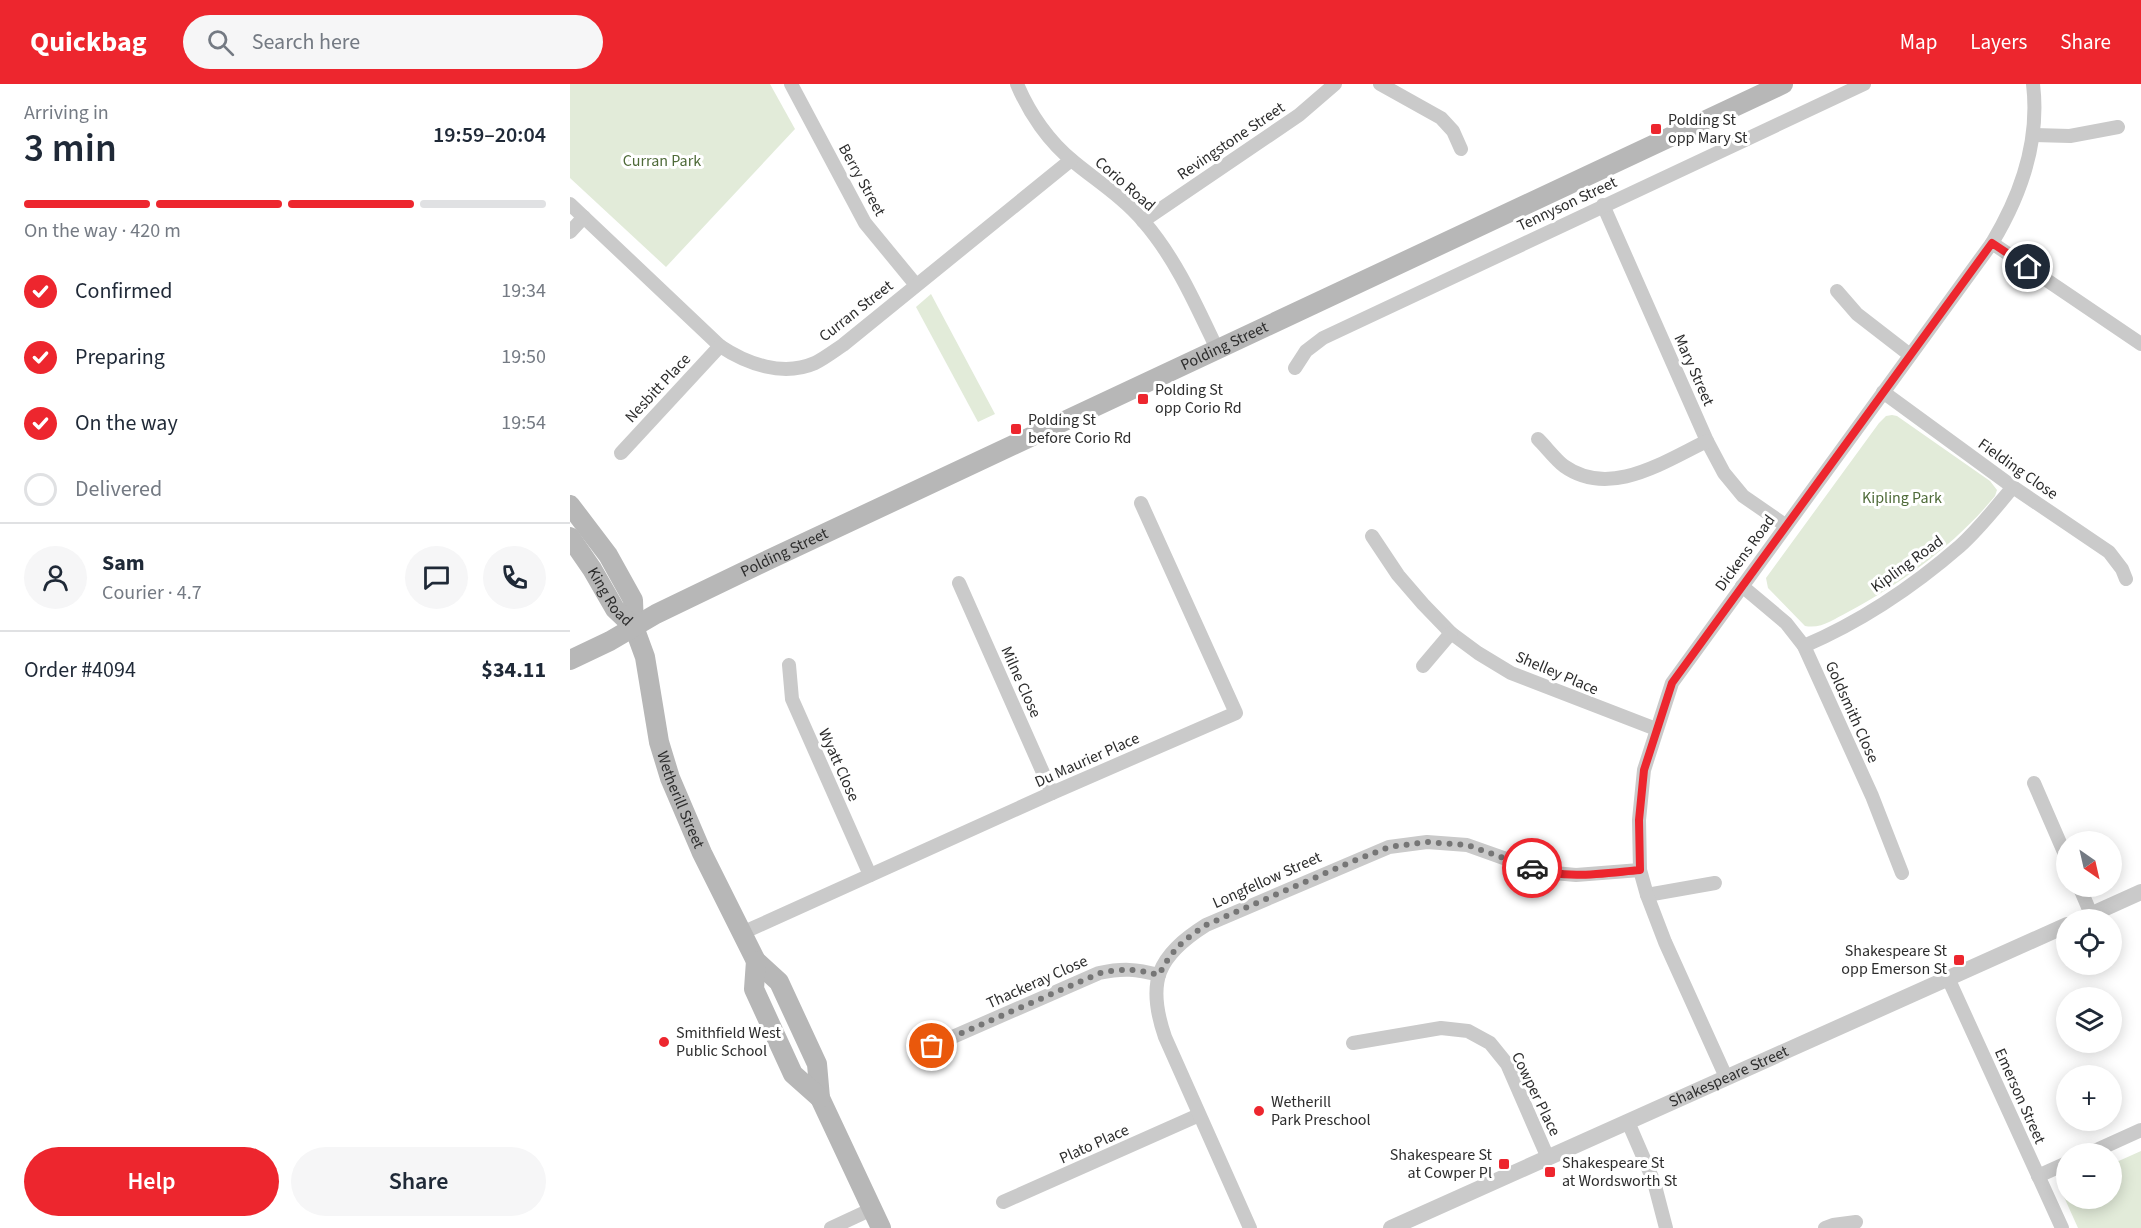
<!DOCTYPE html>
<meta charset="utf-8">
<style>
body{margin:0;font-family:"Source Sans 3",sans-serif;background:#f6f6f7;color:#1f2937;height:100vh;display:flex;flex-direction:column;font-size:22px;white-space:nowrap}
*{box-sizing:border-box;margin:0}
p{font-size:20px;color:#747a83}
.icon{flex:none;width:33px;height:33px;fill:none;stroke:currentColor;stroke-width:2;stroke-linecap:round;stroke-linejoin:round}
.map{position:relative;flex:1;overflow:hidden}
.drawer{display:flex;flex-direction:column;background:#fff;width:570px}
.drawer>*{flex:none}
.needle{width:39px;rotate:146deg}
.buttons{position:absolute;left:1486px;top:747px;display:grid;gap:12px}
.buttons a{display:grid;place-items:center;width:66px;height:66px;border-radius:50%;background:#fff;box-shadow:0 3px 15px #0003;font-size:30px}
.pin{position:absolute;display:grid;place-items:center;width:51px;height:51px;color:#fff;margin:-26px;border:3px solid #fff;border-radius:50%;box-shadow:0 2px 6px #0007}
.courier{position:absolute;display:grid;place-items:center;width:60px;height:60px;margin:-30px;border:4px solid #ed262e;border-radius:50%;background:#fff;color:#222;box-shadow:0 2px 8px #0007}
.summary em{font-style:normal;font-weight:600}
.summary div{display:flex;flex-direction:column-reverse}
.summary{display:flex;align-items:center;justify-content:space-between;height:102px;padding:0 24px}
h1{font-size:39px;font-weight:600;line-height:45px}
.bar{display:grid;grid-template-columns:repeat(4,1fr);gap:9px 6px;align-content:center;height:72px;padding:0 24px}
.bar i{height:8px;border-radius:4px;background:#e0e1e3}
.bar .on{background:#ed262e}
.bar p{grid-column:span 4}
.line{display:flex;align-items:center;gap:15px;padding:0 24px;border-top:2px solid #e0e1e3}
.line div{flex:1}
.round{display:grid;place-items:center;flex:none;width:63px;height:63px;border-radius:32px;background:#f6f6f7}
ol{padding:0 24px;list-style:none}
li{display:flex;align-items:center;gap:18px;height:66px}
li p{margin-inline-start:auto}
li .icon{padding:6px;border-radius:50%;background:#ed262e;color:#fff;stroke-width:4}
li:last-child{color:#747a83}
li i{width:33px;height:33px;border:3px solid #e0e1e3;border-radius:50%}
.button{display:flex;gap:12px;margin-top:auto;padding:12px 24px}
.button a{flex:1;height:69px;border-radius:36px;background:#ed262e;color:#fff;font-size:24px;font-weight:600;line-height:69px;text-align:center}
.button a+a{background:#f6f6f7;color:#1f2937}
header{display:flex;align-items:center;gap:36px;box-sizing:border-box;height:84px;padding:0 30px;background:#ed262e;color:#fff}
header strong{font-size:28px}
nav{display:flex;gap:33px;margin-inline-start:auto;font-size:21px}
.search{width:420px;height:54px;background:#f6f6f7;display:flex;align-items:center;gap:15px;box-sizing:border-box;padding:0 21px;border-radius:33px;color:#747a83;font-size:22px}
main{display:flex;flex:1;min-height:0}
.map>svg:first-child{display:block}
.green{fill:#e2ebd9}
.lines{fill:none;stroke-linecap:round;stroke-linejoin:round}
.minor{stroke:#cacaca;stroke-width:14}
.tertiary{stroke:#cacaca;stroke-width:16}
.secondary{stroke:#b7b7b7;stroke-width:20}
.done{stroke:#767676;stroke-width:6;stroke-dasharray:0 10.8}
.route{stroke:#ed262e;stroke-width:8}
.poi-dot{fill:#ed262e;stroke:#fff;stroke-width:2}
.labels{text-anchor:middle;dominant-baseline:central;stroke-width:6;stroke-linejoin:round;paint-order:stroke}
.poi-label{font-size:16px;fill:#2d2d2d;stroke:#fff;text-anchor:start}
.street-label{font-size:16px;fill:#2d2d2d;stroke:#fff}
.park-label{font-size:16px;fill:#4e6a38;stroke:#fff}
</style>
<header>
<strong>Quickbag</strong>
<div class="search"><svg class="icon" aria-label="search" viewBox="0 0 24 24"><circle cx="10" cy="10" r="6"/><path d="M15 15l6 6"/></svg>Search here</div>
<nav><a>Map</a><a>Layers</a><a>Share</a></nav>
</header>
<main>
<section class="drawer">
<div class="summary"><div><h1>3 min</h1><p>Arriving in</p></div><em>19:59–20:04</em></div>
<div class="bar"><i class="on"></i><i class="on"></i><i class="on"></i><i></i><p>On the way · 420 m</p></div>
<ol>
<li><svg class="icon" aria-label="check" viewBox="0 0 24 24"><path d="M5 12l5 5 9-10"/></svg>Confirmed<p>19:34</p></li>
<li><svg class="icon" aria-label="check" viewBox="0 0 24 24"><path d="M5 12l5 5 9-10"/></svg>Preparing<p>19:50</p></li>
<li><svg class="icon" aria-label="check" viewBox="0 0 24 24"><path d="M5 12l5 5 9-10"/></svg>On the way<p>19:54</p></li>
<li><i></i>Delivered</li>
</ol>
<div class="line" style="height:108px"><a class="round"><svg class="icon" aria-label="person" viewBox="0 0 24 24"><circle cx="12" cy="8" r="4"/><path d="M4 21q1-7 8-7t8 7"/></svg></a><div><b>Sam</b><p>Courier · 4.7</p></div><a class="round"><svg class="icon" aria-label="chat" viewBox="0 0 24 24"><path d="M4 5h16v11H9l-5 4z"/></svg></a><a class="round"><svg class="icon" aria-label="phone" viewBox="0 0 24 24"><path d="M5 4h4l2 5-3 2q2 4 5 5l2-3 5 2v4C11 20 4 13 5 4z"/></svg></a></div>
<div class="line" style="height:78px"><div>Order #4094</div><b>$34.11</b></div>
<div class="button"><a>Help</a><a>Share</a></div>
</section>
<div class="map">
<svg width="1571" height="1144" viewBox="0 0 1571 1144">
<rect width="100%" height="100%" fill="#fff"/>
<!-- green -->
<g class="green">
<path d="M0,0h200l25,45 -129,138 -96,-89z"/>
<path d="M361,210l64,120 -17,8 -62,-115z"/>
<path d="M1322,331l5,1 93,65 7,9 -2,6c-39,48 -93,87 -147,116 -14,7 -26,17 -43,14l-37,-38 -2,-10 113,-155 7,-7z"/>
<path d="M1571,1067v77h-63l-18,-40 7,-4v14h45v-34z"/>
</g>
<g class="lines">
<!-- minor -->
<g class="minor">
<path d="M221,0l74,139 51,62"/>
<path d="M447,0c12,29 32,58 57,78 23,19 50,36 70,60 32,37 52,83 73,127"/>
<path d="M810,0l61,34 12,13 8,18"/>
<path d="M1464,51l36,1 48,-9"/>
<path d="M0,120l150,142c27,18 63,31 95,17 10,-5 19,-12 28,-18l228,-185"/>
<path d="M1033,121l104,236 17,32 19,23 42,29"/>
<path d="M573,137l156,-106 36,-31"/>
<path d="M0,148l14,-15"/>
<path d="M1422,159l149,101"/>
<path d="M1267,207l20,23 53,41"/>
<path d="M725,284l11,-17 17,-13 541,-254"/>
<path d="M1313,308l130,95 96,65 13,17 4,10"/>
<path d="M968,355c9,9 17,20 26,27 46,33 101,-5 143,-25"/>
<path d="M51,369l99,-107"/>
<path d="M802,452l26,39 25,29 28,29 27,20 33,20 145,56"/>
<path d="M389,499l93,210"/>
<path d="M1172,502l44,37 18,23 68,150 30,77"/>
<path d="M1234,562c56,-24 110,-60 156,-100 20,-18 36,-39 53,-59"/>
<path d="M219,581l3,34 78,176"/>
<path d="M853,582l28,-33"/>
<path d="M1464,699l33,76"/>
<path d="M1509,802l12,28"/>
<path d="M1077,811l68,-12"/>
<path d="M172,849l310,-140 184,-80 -95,-210"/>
<path d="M1378,894l114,250"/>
<path d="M783,959l88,-15 27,3 22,12 17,21 41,94"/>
<path d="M362,962l167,-73c24,-5 37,-4 60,2"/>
<path d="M1156,993l-61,-135 -18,-47 -7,-25 -1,-50 5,-50 28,-87 320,-440c29,-48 48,-102 41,-159"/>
<path d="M1058,1038l26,60 12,46"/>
<path d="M1518,1070l53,-24"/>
<path d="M1468,1092l29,-13"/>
<path d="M433,1118l196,-87"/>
<path d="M261,1144l41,-19"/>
<path d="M680,1144l-85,-191c-19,-55 -8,-81 41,-112l183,-78 38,-5 40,3 76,27 33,3 64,-5"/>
<path d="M1255,1144l8,-3 23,-3"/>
</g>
<!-- tertiary -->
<g class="tertiary">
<path d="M1509,836l62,-28"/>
<path id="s1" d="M821,1144l676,-303"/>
</g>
<!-- secondary -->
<g class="secondary">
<path id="s2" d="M0,421l38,50 25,45 1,27 11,30 14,85 11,36 32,75 54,108 23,21 38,82 3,34 61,130"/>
<path id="s3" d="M0,453l22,32 23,40 19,18"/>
<path id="s4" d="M0,576l40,-19 46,-27 110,-53 1017,-477"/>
<path d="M186,877l-2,28 39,85 27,24"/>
</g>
</g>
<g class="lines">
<!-- done -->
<path class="done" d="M362,962l168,-73c23,-5 36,-4 59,2 12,-24 24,-35 47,-50l145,-63 38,-15 38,-5 40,3 65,23"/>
<!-- route -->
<path class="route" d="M962,784c34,12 73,5 108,2l-1,-50 5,-50 28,-87 320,-440 36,24"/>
</g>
<!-- markers -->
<g class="poi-dot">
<rect x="1080" y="39" width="12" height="12" rx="3"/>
<rect x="567" y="309" width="12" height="12" rx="3"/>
<rect x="440" y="339" width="12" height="12" rx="3"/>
<rect x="1383" y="870" width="12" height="12" rx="3"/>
<circle cx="94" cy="958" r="6"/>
<circle cx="689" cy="1027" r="6"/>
<rect x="928" y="1074" width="12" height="12" rx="3"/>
<rect x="974" y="1082" width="12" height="12" rx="3"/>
</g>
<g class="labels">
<!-- poi labels -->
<g class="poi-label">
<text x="1098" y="36">Polding St<tspan x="1098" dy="18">opp Mary St</tspan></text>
<text x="585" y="306">Polding St<tspan x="585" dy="18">opp Corio Rd</tspan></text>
<text x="458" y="336">Polding St<tspan x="458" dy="18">before Corio Rd</tspan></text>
<text x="1377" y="867" text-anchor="end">Shakespeare St<tspan x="1377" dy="18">opp Emerson St</tspan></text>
<text x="106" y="949">Smithfield West<tspan x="106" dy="18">Public School</tspan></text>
<text x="701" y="1018">Wetherill<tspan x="701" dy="18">Park Preschool</tspan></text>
<text x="922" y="1071" text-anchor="end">Shakespeare St<tspan x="922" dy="18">at Cowper Pl</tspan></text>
<text x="992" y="1079">Shakespeare St<tspan x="992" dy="18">at Wordsworth St</tspan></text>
</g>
<!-- street labels -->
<g class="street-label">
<text transform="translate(661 57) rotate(-34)">Revingstone Street</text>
<text transform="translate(292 96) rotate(61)">Berry Street</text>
<text transform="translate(555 100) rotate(41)">Corio Road</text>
<text transform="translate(997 120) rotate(-25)">Tennyson Street</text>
<text transform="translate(286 227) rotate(-38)">Curran Street</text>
<text stroke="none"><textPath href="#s4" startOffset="726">Polding Street</textPath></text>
<text transform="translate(1124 286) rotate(66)">Mary Street</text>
<text transform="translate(88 304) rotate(-47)">Nesbitt Place</text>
<text transform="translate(1448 385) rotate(35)">Fielding Close</text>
<text stroke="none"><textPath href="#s4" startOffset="240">Polding Street</textPath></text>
<text transform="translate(1175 469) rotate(-54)">Dickens Road</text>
<text transform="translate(1337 480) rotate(-36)">Kipling Road</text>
<text stroke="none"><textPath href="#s3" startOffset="72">King Road</textPath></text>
<text transform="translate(987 589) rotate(23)">Shelley Place</text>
<text transform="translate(451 598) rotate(66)">Milne Close</text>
<text transform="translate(1282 628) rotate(66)">Goldsmith Close</text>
<text transform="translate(517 676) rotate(-24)">Du Maurier Place</text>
<text transform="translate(269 681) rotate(66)">Wyatt Close</text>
<text stroke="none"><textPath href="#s2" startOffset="321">Wetherill Street</textPath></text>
<text transform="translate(697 796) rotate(-24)">Longfellow Street</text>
<text transform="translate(467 898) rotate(-24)">Thackeray Close</text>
<text stroke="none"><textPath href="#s1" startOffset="370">Shakespeare Street</textPath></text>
<text transform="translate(966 1010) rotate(64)">Cowper Place</text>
<text transform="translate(1450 1012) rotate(66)">Emerson Street</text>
<text transform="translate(524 1060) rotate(-24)">Plato Place</text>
</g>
<!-- park labels -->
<g class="park-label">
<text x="92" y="77">Curran Park</text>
<text x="1332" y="414">Kipling Park</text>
</g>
</g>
</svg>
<div class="buttons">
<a><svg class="needle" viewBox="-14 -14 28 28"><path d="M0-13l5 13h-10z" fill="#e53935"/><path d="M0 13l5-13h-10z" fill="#747a83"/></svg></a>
<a><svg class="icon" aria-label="locate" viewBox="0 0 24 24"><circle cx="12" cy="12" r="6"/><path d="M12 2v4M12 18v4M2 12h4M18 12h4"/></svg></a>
<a><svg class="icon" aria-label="layers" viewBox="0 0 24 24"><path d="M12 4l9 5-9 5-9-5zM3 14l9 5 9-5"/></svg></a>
<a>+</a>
<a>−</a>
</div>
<div class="pin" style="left:362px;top:962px;background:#ea580c"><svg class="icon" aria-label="bag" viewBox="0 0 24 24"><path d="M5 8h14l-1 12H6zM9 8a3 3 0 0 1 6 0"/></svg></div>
<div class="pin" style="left:1458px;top:183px;background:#1f2937"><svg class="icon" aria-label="home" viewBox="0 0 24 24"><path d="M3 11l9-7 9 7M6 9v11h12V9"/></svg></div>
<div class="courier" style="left:962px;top:784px"><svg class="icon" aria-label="car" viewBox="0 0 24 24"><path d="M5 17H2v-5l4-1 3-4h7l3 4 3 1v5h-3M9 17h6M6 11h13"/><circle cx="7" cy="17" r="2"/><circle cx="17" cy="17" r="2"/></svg></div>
</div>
</main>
